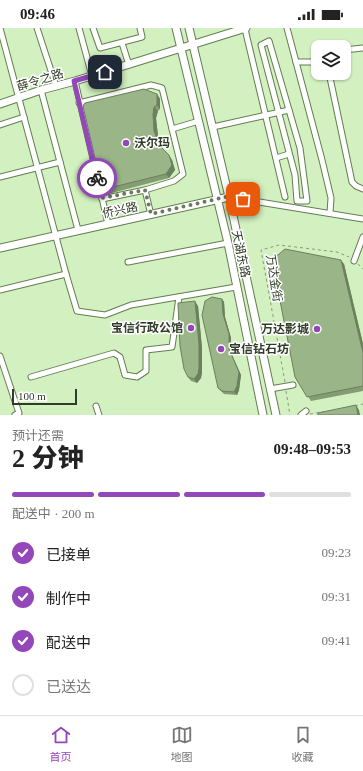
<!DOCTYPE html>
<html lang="zh">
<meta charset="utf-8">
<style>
body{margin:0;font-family:"Times New Roman","Noto Sans SC",serif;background:#f6f6f6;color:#222;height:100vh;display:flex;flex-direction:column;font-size:15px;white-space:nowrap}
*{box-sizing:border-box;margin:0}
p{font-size:13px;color:#767676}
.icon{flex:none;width:22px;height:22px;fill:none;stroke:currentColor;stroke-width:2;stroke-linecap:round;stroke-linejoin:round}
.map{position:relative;height:387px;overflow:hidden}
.drawer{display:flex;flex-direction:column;background:#fff;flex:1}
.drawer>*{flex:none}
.buttons{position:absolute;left:311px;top:12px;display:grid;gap:8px}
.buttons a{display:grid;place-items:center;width:40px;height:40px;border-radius:8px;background:#fff;box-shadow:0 1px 3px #0004;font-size:20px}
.scale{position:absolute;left:12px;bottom:10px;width:65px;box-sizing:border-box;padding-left:4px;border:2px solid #303b28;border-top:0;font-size:11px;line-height:14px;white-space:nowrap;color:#303b28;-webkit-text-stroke:3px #fff;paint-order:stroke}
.pin{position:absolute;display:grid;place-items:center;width:34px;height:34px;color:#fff;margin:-17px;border-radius:8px;box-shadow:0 2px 6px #0006}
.courier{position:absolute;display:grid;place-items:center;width:40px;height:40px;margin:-20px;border:3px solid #9347b9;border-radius:50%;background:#fff;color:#222;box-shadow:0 1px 5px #0007}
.overview em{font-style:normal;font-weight:800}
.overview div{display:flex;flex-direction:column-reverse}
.overview{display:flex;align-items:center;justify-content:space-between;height:68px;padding:0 12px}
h1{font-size:26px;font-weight:800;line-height:30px}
.bar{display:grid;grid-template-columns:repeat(4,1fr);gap:6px 4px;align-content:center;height:48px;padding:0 12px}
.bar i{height:5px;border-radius:3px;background:#e0e0e0}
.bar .active{background:#9347b9}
.bar p{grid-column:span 4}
ol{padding:0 12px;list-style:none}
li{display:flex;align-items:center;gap:12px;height:44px}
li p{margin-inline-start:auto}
li .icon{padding:4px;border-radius:50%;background:#9347b9;color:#fff;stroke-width:4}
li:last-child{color:#767676}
li i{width:22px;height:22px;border:2px solid #e0e0e0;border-radius:50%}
.status{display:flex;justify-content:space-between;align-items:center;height:28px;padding:0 20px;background:#fff;direction:ltr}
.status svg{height:11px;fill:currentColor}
.tabs{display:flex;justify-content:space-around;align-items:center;height:56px;border-top:1px solid #e0e0e0;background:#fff;font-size:11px;color:#767676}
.tabs a{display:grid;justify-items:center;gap:2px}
.tabs .active{color:#9347b9}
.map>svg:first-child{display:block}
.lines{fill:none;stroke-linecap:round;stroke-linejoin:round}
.street-casing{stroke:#637d51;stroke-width:7}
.secondary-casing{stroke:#637d51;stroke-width:9}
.path{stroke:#869b78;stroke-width:1;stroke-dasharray:3 3;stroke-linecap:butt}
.street{stroke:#fff;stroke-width:5}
.secondary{stroke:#fff;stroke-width:7}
.wall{fill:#849c74}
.shaded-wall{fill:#6c7f5e}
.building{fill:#9ab587;stroke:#6c7f5e}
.done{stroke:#697a5d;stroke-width:4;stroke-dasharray:0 7.2}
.route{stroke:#9347b9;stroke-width:5}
.poi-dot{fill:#9347b9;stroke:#fff;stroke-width:1.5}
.labels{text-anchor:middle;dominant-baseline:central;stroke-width:3;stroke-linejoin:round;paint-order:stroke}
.street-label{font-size:12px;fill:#303b28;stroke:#fff}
.poi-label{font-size:12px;font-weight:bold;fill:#303b28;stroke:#fff;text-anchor:start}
</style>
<div class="status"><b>09:46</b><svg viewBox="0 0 49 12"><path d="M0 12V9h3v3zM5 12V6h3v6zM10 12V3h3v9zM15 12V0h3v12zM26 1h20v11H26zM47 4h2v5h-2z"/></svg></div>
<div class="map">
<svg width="363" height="387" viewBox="0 0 363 387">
<rect width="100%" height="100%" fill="#d3f0c0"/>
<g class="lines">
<!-- street casing -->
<g class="street-casing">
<g id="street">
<path d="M37,0l19,58"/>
<path d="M79,0l13,48"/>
<path d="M93,0l7,20 42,-11 -2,-9"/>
<path d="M287,0l35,132 9,38 -1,15"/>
<path d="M245,1l40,168"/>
<path d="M269,13l31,107 7,53h-10l-2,-26 -34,-130z"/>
<path d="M122,15l7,22"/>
<path d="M344,22l19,-2"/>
<path d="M296,34h22"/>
<path d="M329,45l23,109 4,4 7,3"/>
<path d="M75,53l33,143"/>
<path d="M41,62l37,140"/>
<path d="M79,75l72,-18 11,3 21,86 -9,7 -29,9 6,25"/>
<path d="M0,97l24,-8"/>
<path d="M213,99l76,-17"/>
<path d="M172,101l27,-8"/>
<path d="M276,130l13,-4"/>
<path d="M0,149l60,-15"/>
<path d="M229,169l134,22"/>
<path d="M102,171l43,-9"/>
<path d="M354,233l9,-24"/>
<path d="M128,234l100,-19"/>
<path d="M66,246l11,37 28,4 26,-10 105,-18"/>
<path d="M0,262l66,-16 -66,-246"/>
<path d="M0,328l19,57 -4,2"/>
<path d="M31,349l83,-24 6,4 5,18 12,2 9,-6v-21l26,-3 7,-50"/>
<path d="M270,361l23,-4"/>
<path d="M96,378l3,9"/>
<path d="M301,387l5,-4"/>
</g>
</g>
<!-- secondary casing -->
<g class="secondary-casing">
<g id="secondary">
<path d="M176,0l52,215 35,172"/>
<path d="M189,0l40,169 47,218"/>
<path d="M0,76l41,-14 34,-9 171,-53"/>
<path d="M0,220l229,-51"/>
</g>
</g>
<!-- path -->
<g class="path">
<path d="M358,236l5,5"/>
<path d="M285,354l-24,-132 18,-5 58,7 12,5"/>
<path d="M286,363l4,24"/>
<path d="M355,378l8,-2"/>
<path d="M310,386l24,-4"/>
</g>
<!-- street -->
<use href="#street" class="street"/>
<!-- secondary -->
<use href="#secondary" class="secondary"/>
</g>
<!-- wall -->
<g class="wall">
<path d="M157,66l3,5v10l-2,2 -2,7 2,18 5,13 9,11 3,10 -6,8 -61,16 -3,-1 -3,-5z"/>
<path d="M344,236l19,80v47l-52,10 -16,-24z"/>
<path d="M222,271l2,3 1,15 6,21v15l10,22 -2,15 -2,5 -13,-1 -6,-6z"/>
<path d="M198,278l4,42v24l-1,6 -4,5 -6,-2 -3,-4z"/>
</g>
<!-- shaded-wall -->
<g class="shaded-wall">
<path d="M157,66l3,5v10l-3,-4z"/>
<path d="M154,79l4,4 -2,7 2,18 5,15 -3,-5 -6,-15 -1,-17z"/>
<path d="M169,127l3,5 3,10 -6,8 -3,-4z"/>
<path d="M341,232l3,4 19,80v9z"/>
<path d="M222,271l2,3 1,15 6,21v15l10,22 -2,15 -2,5 -3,-3 -5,-43 -6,-35z"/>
<path d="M195,273l3,5 4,42v24l-1,6 -4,5 -3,-4z"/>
<path d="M356,377l3,5 1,5h-2z"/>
</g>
<!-- building -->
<g class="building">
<path d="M144,61l13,5v11l-3,2 -1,7 1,17 6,15 9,9 3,10 -6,9 -61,15 -3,-1 -19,-82 2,-3z"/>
<path d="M285,221l56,11 22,93v33l-56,11 -12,-20 -23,-117z"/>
<path d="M212,269l10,2 1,15 6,20v15l10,23 -2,14 -3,6 -12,-1 -4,-3 -16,-73 3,-14z"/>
<path d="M195,273l4,43v24l-1,6 -4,5 -6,-2 -4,-8 -4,-23 -2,-41v-2z"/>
<path d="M356,377l2,10h-40v-2z"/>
</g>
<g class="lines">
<!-- done -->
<path class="done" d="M97,150l5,20 43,-8 6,24 79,-18 13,3"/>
<!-- route -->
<path class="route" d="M97,150l-23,-97 31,-9"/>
</g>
<!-- markers -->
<g class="poi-dot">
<circle cx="126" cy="115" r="4"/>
<circle cx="191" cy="300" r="4"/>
<circle cx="317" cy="301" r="4"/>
<circle cx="221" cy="321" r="4"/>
</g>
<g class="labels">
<!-- street labels -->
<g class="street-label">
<text transform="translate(40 52) rotate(-17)">薛令之路</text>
<text transform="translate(120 182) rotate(-12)">侨兴路</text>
<text transform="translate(241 226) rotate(78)">天湖东路</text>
<text transform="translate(274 250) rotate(81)">万达金街</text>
</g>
<!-- poi labels -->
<g class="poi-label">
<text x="134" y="115">沃尔玛</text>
<text x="183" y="300" text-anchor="end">宝信行政公馆</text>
<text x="309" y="301" text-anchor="end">万达影城</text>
<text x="229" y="321">宝信钻石坊</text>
</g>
</g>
</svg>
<div class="buttons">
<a><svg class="icon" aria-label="layers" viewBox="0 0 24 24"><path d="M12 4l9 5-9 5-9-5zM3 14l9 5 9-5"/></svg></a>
</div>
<div class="scale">100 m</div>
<div class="pin" style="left:243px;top:171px;background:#ea580c"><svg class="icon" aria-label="bag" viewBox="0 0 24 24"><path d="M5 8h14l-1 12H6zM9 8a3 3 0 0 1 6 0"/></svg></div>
<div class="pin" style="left:105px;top:44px;background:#1f2937"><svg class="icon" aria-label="home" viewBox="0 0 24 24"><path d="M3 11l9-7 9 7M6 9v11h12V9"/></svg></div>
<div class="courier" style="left:97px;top:150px"><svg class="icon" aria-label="bike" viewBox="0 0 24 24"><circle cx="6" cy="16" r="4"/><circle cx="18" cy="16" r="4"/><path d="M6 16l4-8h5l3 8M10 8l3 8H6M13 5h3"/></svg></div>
</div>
<section class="drawer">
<div class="overview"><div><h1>2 分钟</h1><p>预计还需</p></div><em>09:48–09:53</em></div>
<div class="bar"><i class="active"></i><i class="active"></i><i class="active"></i><i></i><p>配送中 · 200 m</p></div>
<ol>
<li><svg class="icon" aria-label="check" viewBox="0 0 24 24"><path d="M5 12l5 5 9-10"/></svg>已接单<p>09:23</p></li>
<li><svg class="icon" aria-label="check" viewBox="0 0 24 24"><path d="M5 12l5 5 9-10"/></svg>制作中<p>09:31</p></li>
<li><svg class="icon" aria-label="check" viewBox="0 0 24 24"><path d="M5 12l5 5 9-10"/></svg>配送中<p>09:41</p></li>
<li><i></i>已送达</li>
</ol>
</section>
<nav class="tabs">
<a class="active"><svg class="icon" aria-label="home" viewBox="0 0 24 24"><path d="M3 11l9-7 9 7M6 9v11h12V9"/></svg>首页</a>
<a><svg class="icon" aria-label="map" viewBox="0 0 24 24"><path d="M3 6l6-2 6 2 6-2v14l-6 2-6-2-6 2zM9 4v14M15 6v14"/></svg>地图</a>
<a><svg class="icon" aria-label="saved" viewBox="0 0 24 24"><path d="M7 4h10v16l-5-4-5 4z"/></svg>收藏</a>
</nav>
